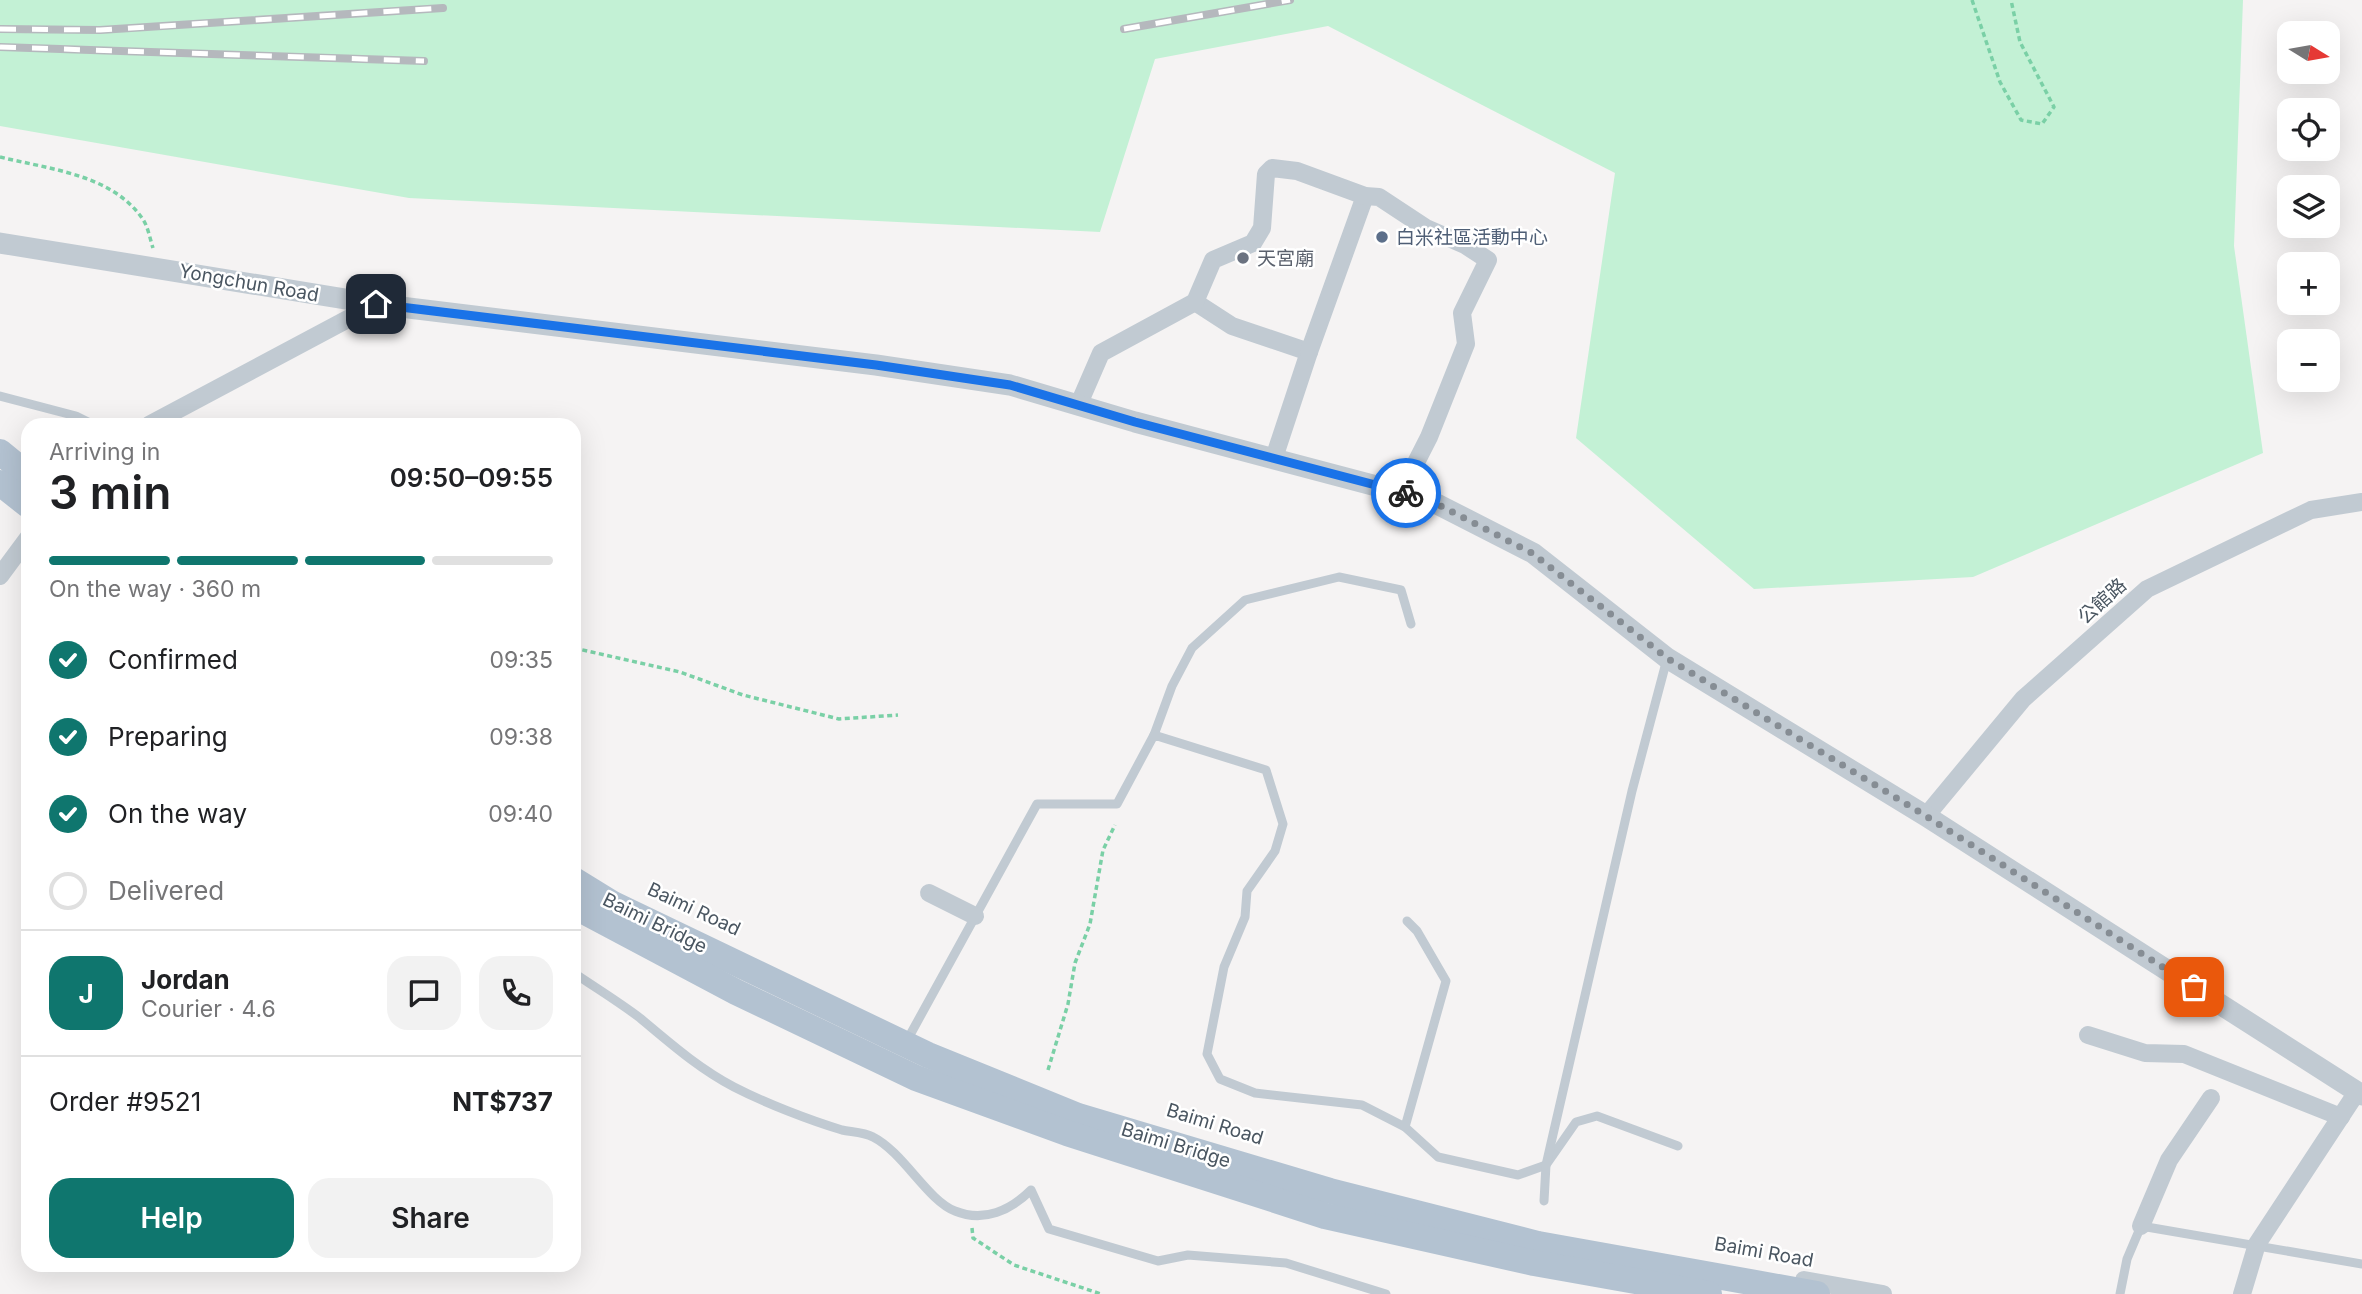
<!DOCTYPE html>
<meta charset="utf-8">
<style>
body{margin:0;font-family:Inter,"Noto Sans TC",sans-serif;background:#f2f2f2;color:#202124;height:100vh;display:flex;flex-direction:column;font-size:26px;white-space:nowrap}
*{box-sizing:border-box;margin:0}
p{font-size:23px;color:#757577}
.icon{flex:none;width:38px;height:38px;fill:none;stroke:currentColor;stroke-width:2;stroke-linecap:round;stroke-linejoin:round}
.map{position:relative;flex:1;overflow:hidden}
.details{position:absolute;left:21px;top:418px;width:560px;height:854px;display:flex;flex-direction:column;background:#fff;border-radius:21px;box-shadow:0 7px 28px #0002}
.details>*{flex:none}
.needle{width:46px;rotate:101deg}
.controls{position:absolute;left:2277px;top:21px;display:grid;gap:14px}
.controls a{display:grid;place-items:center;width:63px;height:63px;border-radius:14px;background:#fff;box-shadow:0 7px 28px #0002;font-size:35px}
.pin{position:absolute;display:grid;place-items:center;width:60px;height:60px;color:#fff;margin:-30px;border-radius:14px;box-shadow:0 4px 10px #0006}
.courier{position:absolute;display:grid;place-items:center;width:70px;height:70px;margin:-35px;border:5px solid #1a73e8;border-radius:50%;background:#fff;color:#222;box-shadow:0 2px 9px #0007}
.headline em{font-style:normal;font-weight:600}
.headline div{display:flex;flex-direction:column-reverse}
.headline{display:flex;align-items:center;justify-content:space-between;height:119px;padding:0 28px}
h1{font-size:46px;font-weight:600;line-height:52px}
.bar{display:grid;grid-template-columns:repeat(4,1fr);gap:10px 7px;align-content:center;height:84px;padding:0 28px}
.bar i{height:9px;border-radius:5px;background:#e0e0e0}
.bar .selected{background:#0f766e}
.bar p{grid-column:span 4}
.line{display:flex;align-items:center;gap:18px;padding:0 28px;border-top:2px solid #e0e0e0}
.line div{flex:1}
.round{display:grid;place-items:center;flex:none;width:74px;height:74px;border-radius:21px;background:#f2f2f2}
ol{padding:0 28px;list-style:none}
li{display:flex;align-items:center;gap:21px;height:77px}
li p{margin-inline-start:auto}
li .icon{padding:7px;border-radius:50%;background:#0f766e;color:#fff;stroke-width:4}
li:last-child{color:#757577}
li i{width:38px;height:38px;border:4px solid #e0e0e0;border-radius:50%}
.primary-button{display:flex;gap:14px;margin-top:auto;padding:14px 28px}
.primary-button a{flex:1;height:80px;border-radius:21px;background:#0f766e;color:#fff;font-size:28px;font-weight:600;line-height:80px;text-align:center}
.primary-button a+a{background:#f2f2f2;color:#202124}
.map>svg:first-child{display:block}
.green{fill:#c3f1d5}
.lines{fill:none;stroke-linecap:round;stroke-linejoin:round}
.path{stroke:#7ad0a6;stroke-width:3.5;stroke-dasharray:5 3.5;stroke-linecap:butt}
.service{stroke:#c1cad2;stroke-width:9}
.minor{stroke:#c1cad2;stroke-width:18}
.tertiary{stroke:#c1cad2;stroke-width:21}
.primary{stroke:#b3c2d1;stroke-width:26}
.rail-casing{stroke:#b5b8bd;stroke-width:8}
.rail{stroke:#fff;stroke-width:5;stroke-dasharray:16;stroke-linecap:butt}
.done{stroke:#868d94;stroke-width:7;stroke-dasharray:0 12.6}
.route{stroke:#1a73e8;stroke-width:9}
.service-dot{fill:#5c6f8a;stroke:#fff;stroke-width:2.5}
.worship-dot{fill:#6b7280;stroke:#fff;stroke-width:2.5}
.labels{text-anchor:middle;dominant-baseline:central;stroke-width:5;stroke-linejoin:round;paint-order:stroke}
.service-label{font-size:19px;fill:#4e5e75;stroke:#fff;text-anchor:start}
.worship-label{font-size:19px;fill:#5b616d;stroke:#fff;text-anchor:start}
.street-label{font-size:19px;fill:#4a5661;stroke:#fff}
</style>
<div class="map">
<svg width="2362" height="1294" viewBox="0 0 2362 1294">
<rect width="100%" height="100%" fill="#f5f3f3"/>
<!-- green -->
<path class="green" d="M0,0h2243l-9,246 29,207 -290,124 -219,12 -178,-151 39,-265 -287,-147 -173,33 -55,173 -691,-34 -409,-72z"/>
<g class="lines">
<!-- path -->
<g class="path">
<path d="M1972,0l28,82 21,38 21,4 12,-17 -34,-65 -9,-42"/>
<path d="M0,157c48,12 111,17 142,61 6,8 8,21 11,30"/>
<path d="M574,648l106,24 63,23 96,24 59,-4"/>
<path d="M1048,1070l20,-66 7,-41 15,-39 13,-74 12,-25"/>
<path d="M972,1228l1,10 41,27 87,29"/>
</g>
<!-- service -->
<g class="service">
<path d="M0,396l76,20 18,9"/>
<path d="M1154,735l18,-49 20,-38 53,-48 94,-23 62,13 10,34"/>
<path d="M574,973c22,15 45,29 66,45 30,25 58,50 94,69 31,16 75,33 108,43 10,2 22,2 31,7 30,15 55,64 82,74 29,12 56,-1 76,-21l18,39 109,32 30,-6 98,8 100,31"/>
<path d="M910,1035l127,-231h80l37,-69 112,35 17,54 -8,27 -28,40 -2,26 -21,50 -17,87 13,25 35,14 107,12 43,22 33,30 80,18 28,-10 30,-43 21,-6 81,30"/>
<path d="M1405,1127l41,-146 -29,-50 -10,-10"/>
<path d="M1544,1201l2,-36 86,-374 35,-132"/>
<path d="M2120,1294l7,-35 14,-33 221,38"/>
</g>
<!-- minor -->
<g class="minor">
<path d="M1195,302l37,24 77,26 -35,106"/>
<path d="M1309,352l56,-156"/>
<path d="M1078,406l23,-53 94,-51 18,-42 40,-17 9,-15 4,-54 6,-6 25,3 68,25 14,1 47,31 39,17 23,15 -26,53 4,31 -37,93 -28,55"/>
<path d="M149,425l227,-121"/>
<path d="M0,576l28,-38"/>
<path d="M1926,816l97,-117 124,-110 164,-79 51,-8"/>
<path d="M929,893l46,23"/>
<path d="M2088,1035l57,18 39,1 157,63"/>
<path d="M2141,1226l28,-66 42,-62"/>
<path d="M1804,1280l79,14"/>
<path d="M2242,1294l15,-50 100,-152"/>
</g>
<!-- tertiary -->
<path class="tertiary" d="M0,243l376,61 500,61 134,20 125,37 294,78 104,53 134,105 259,158 436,279"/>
<!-- primary -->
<g class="primary">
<path d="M0,452l28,23"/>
<path d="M0,483l28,22"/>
<path d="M574,880l39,24 315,151 150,61 252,75 208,53 279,50"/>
<path d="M574,906l162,86 180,86 151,55 258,83 209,47 175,31"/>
</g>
<!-- rail casing -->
<g class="rail-casing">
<g id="rail">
<path d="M0,29l100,1 343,-22"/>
<path d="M1124,29l166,-29"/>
<path d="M0,47l424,14"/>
</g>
</g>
<!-- rail -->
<use href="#rail" class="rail"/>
</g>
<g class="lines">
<!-- done -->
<path class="done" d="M1406,493l23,7 103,53 135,105 259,158 268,171"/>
<!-- route -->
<path class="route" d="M376,304l500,61 134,20 125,37 271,71"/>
</g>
<!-- markers -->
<circle class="service-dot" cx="1382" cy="237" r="7"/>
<circle class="worship-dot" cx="1243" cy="258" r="7"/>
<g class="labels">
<!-- service labels -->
<g class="service-label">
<text x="1396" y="237">白米社區活動中心</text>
</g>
<!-- worship labels -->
<g class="worship-label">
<text x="1257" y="258">天宮廟</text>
</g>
<!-- street labels -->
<g class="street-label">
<text transform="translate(249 283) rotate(10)">Yongchun Road</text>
<text transform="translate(2102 601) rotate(-42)">公館路</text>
<text transform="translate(694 909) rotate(25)">Baimi Road</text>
<text transform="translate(655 923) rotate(26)">Baimi Bridge</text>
<text transform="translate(1215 1124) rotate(17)">Baimi Road</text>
<text transform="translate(1176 1145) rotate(17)">Baimi Bridge</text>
<text transform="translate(1764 1252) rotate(10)">Baimi Road</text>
</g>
</g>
</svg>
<div class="controls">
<a><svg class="needle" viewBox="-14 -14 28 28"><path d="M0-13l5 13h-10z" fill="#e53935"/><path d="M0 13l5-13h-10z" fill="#757577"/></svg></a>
<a><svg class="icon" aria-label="locate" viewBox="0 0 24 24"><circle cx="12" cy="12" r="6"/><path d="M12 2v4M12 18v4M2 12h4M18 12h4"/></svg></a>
<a><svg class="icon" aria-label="layers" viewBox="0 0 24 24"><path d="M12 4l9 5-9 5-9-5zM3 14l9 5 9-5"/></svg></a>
<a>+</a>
<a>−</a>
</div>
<div class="pin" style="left:2194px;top:987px;background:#ea580c"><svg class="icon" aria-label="bag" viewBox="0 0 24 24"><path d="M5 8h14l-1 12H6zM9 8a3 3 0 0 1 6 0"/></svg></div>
<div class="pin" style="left:376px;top:304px;background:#1f2937"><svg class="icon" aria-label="home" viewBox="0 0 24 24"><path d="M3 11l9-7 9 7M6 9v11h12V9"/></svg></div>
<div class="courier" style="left:1406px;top:493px"><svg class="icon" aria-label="bike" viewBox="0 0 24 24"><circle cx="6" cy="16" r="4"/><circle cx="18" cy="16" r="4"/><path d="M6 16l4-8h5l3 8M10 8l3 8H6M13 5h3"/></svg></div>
<section class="details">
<div class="headline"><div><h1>3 min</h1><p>Arriving in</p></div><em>09:50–09:55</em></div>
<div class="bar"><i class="selected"></i><i class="selected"></i><i class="selected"></i><i></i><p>On the way · 360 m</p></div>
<ol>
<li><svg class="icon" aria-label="check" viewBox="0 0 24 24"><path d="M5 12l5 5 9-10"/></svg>Confirmed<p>09:35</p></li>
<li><svg class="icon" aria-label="check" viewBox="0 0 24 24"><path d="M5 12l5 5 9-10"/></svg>Preparing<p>09:38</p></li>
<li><svg class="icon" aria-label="check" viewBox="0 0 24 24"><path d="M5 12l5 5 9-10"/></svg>On the way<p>09:40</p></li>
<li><i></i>Delivered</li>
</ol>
<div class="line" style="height:126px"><b class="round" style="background:#0f766e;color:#fff">J</b><div><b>Jordan</b><p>Courier · 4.6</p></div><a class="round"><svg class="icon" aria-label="chat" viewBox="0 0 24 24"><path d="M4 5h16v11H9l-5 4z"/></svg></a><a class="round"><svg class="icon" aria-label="phone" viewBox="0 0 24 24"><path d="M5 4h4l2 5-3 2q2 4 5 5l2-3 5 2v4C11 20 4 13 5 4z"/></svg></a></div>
<div class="line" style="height:91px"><div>Order #9521</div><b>NT$737</b></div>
<div class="primary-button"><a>Help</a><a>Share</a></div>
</section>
</div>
